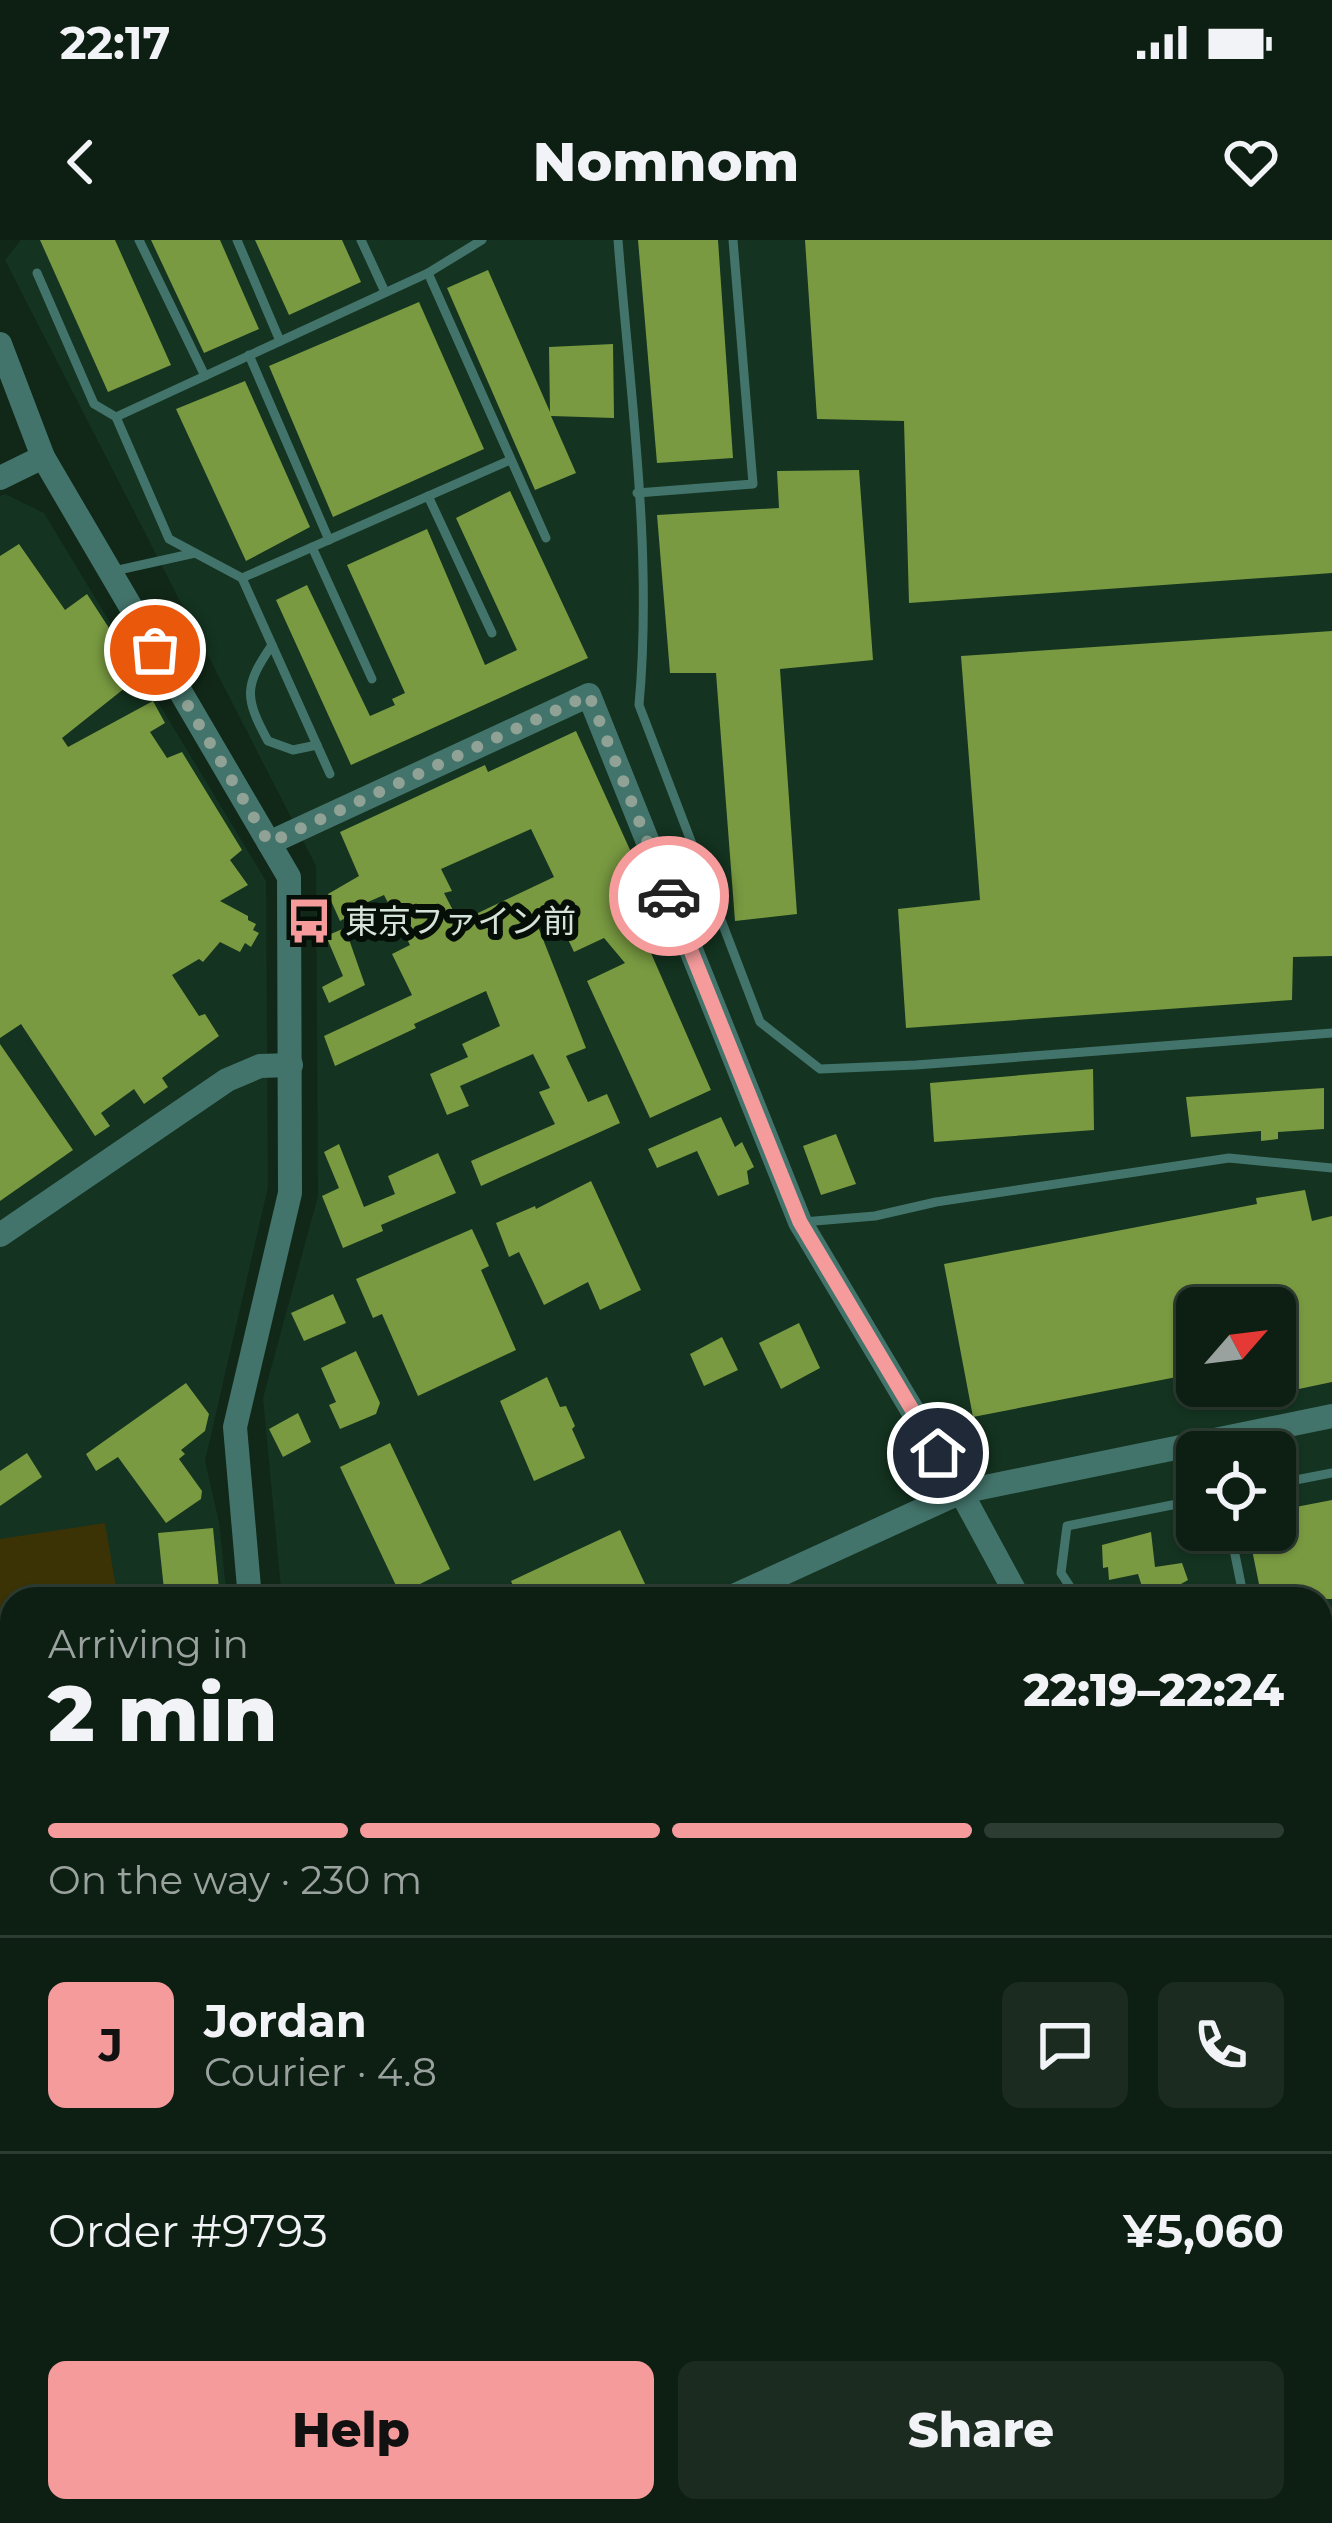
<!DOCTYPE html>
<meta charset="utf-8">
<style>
body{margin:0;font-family:Montserrat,"Noto Sans JP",sans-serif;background:#1b2b20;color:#f1f3f6;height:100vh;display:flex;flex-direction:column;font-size:45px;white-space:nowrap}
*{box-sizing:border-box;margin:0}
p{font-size:39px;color:#9aa29f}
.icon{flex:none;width:66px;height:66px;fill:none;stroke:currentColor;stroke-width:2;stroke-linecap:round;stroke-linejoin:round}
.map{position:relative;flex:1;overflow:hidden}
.panel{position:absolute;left:0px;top:1347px;width:1332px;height:936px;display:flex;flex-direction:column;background:#0d1e12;border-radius:36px 36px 0 0;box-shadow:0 3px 9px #0004,0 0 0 3px #2d3c32}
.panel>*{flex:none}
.needle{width:78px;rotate:62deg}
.buttons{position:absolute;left:1176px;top:1047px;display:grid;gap:24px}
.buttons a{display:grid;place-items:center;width:120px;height:120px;border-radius:18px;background:#0d1e12;box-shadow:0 3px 9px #0004,0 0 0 3px #2d3c32;font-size:60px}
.pin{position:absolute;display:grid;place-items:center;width:102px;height:102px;color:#fff;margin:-51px;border:6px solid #fff;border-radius:50%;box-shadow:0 3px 12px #0007}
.courier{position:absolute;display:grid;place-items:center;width:120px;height:120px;margin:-60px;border:9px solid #f59b9c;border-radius:50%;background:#fff;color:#222;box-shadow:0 3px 15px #0007}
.summary em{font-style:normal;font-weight:800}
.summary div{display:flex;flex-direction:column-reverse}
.summary{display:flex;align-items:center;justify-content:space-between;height:204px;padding:0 48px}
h1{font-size:78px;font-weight:800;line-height:90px}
.bar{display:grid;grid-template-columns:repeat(4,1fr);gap:18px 12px;align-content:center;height:144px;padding:0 48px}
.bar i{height:15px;border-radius:9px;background:#2d3c32}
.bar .active{background:#f59b9c}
.bar p{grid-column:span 4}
.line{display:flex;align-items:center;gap:30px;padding:0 48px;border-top:3px solid #2d3c32}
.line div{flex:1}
.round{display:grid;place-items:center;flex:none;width:126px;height:126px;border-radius:18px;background:#1b2b20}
.cta{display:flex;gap:24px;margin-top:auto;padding:24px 48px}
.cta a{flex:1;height:138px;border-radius:18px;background:#f59b9c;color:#111;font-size:48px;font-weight:800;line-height:138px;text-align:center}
.cta a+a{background:#1b2b20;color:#f1f3f6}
.status{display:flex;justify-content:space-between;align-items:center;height:84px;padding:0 60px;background:#0d1e12;direction:ltr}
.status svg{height:33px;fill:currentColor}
header{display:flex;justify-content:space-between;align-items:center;height:156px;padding:0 48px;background:#0d1e12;font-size:54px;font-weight:800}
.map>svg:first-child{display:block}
.built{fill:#143320;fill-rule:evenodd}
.green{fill:#3b3306}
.building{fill:#799a41;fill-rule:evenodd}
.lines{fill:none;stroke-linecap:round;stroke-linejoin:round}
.path{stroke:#697c6f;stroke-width:3;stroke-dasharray:9 9;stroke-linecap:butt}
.service{stroke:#43746b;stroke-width:9}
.tertiary{stroke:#43746b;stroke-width:24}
.done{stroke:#90a295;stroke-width:12;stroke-dasharray:0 21.6}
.route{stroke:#f59b9c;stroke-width:15}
.labels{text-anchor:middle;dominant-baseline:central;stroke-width:12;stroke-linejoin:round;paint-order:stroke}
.poi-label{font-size:33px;fill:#d5e3d8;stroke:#050e07;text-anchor:start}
</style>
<div class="status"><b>22:17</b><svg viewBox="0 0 49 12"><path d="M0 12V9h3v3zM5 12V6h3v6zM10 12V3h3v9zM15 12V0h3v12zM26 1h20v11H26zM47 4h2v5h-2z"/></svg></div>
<header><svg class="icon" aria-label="back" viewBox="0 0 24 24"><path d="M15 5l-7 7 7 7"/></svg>Nomnom<svg class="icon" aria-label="heart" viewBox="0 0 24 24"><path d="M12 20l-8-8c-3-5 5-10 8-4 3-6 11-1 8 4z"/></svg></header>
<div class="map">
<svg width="1332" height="2283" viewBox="0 0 1332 2283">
<rect width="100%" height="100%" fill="#112818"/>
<!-- built -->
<g class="built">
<path d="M21,0h1311v2283h-1038l3,-12h1023v-912h-1038l-19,-201 55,-202 -2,-330 -311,-606zM1197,1068h78v78h-78zM1197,1212h78v78h-78z"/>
<path d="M5,254l39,19 222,368 2,306 -63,274 14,61 8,77h-215v912h237l-3,12h-246v-2027z"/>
</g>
<!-- green -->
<path class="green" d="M105,1283l13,76h-106v580h-12v-640z"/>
<!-- building -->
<g class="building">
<path d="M40,0h75l56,125 -63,27z"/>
<path d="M151,0h69l39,89 -55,24z"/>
<path d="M255,0h87l19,42 -72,33z"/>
<path d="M638,0h80l15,218 -76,5z"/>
<path d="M805,0h527v333l-423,30 -5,-182 -87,-2z"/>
<path d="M488,30l62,142 -1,-65 64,-3 1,74 -63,-2 25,57 -41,17 -88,-202z"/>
<path d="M419,62l65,147 -151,68 -64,-151z"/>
<path d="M245,141l65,146 -64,34 -70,-152z"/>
<path d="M859,230l14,190 -93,9 17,245 -62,7 -19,-248h-46l-13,-158 122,-7 -2,-37z"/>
<path d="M510,251l78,167 -237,107 -75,-165 31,-15 63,131 25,-11 -3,-6 13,-6 -58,-128 80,-36 58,136 32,-15 -61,-132z"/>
<path d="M19,304l46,66 22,-16 53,82 -78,62 6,9 85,-46 12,22 -15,9 17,26 15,-6 60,98 -12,10 18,25 -28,16 28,15v4l8,4 -3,6 6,3 -8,14 -6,-4 -5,9 -20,-10 -17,20 -4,-3 -27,16 27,41 6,-2 14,22 -57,42 6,9 -24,17 -10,-15 -33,24 9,13 -15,10 -74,-112 -21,14v-482z"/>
<path d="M1332,391v325l-39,1 -1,43 -386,28 -8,-119 82,-9 -19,-244z"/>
<path d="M576,491l85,187 -21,10 71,162 -61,28 -63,-137 38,-18 -21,-25 -30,14 -20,-42 -19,9 51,129 -20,8 22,46 19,-8 13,29 -139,63 -10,-25 84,-37 -16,-32 11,-4 -17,-34 -73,32 9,20 -22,9 -17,-41 38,-17 -6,-13 38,-18 -14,-35 -72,33 2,4 -81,38 -11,-30 88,-41 -20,-41 18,-9 -26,-50 -30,13 1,5 -15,8 -12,-27 31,-18 -19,-44 145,-67 3,7zM531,589l23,48 -95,45 -15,-29 8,-2 -11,-22z"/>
<path d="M345,688l20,57 -36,18 -7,-16 21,-11 -17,-40z"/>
<path d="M0,804l73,106 -73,51z"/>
<path d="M1093,829l1,61 -160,12 -4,-59z"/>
<path d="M1324,848v41l-46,3v7l-17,2v-10l-70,6 -5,-40z"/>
<path d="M721,877l14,30 7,-5 12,25 -7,4 2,13 -31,12 -21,-45 -40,17 -9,-19z"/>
<path d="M836,894l20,50 -35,11 -18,-49z"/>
<path d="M339,904l25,63 31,-13 -7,-18 50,-23 18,40 -75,32 2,6 -40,17 -21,-52 17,-8 -15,-36z"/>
<path d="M591,941l50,109 -41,20 -12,-28 -44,23 -25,-53 -10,5 -13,-34 39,-17 1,3z"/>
<path d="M1305,950l7,31 20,-5v166l-38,8 -16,-82h-81v65l-224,44 -29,-153 313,-60 -1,-6z"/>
<path d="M472,989l17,37 -8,4 35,80 -98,46 -36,-82 -9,4 -17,-39z"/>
<path d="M333,1054l13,29 -42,18 -13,-28z"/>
<path d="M799,1083l21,45 -39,21 -22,-46z"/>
<path d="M722,1097l16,33 -34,16 -14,-32z"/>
<path d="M356,1111l24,52 -4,11 -36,15 -11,-24 7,-3 -15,-34z"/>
<path d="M547,1137l13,30 6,-1 9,20 -3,3 13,29 -51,23 -34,-80z"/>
<path d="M186,1143l23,31 -4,17 -24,19 4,4 -6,5 23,32 -1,8 -35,24 -48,-66 -22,14 -10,-17z"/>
<path d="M298,1173l13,29 -28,15 -14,-28z"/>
<path d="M390,1203l60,126 -50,25 -60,-127z"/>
<path d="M27,1213l15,24 -42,29v-35z"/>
<path d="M1332,1260v99h-70l-14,-69h27v-19z"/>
<path d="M213,1288l7,71h-55l-7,-66z"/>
<path d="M620,1290l32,69h-31l-6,-12 -27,12h-69l-8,-18z"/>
<path d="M1151,1292l4,35 27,-4 6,17 -7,4 2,10 -37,5 -8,-25 -29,6 -1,-13 -5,1 -1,-23z"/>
</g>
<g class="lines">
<!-- path -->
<g class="path">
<path d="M0,1412h12"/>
<path d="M0,1447l12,-17"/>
</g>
<!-- service -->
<g class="service">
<path d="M139,0l66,136"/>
<path d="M237,0l43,101"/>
<path d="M361,0l24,52"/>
<path d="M618,0c12,153 35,312 21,465l121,317 60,47 96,-4 416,-32"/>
<path d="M37,33l57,131 22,13"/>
<path d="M428,33l118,265"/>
<path d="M249,115l80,185"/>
<path d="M637,253l116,-9 -20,-244"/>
<path d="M428,256l64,137"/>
<path d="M312,307l60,132"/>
<path d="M114,331l81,-18"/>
<path d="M242,338l266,-117"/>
<path d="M272,405c-28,41 -28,52 -4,96l25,9 24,-5"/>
<path d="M330,534l-88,-196 -73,-39 -53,-122 312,-144 54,-33"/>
<path d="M803,982l72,-6 61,-14 293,-44 103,10"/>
<path d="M1275,1244l57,-11"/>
<path d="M1230,1290l14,69"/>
<path d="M1078,1359l-17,-26 6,-47 130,-26"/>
<path d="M1320,1703l12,-2"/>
<path d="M0,1870l12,6"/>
<path d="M0,2015h12"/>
<path d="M1320,2246l12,-7"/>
<path d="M430,2283l3,-12"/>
<path d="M1260,2283l1,-12"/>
</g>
<!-- tertiary -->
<g class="tertiary">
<path d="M0,104l43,113 246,420 1,316 -55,234 15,172"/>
<path d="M0,238l43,-21"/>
<path d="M269,603l320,-148 211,527 161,270 58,107"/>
<path d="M0,995l227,-155 33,-14 31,-1"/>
<path d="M727,1359l234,-107 371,-76"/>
<path d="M265,2283l2,-12"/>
</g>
</g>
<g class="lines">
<!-- done -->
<path class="done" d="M155,410l114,193 320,-148 80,201"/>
<!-- route -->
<path class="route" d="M669,656l131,326 138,231"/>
</g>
<!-- icons -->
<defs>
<g id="bus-bare" transform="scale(3.6)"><path d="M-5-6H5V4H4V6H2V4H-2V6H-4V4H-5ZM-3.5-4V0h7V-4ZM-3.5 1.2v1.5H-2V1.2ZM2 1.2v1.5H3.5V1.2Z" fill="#f59b9c" stroke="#050e07" stroke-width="2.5" paint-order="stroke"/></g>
</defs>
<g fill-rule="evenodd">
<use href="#bus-bare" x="309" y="681"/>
</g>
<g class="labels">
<!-- poi labels -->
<g class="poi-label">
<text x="345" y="681">東京ファイン前</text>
</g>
</g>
</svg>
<div class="buttons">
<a><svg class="needle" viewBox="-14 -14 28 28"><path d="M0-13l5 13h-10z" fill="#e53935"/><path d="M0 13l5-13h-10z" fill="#9aa29f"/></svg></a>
<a><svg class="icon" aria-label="locate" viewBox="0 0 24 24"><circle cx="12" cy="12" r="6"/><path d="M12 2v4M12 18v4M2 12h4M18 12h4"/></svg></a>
</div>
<div class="pin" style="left:155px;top:410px;background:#ea580c"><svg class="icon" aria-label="bag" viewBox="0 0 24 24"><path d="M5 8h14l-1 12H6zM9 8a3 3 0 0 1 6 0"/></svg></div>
<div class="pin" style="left:938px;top:1213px;background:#1f2937"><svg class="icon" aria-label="home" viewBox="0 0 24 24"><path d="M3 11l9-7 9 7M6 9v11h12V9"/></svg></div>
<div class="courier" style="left:669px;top:656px"><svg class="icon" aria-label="car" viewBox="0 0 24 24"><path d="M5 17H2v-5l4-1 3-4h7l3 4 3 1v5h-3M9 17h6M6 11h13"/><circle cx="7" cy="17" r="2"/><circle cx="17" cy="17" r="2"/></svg></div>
<section class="panel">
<div class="summary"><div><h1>2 min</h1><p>Arriving in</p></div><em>22:19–22:24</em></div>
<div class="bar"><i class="active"></i><i class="active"></i><i class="active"></i><i></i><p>On the way · 230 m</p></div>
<div class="line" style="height:216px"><b class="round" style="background:#f59b9c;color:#111">J</b><div><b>Jordan</b><p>Courier · 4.8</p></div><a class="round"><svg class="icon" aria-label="chat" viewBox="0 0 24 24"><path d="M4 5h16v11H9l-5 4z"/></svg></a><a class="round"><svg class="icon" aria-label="phone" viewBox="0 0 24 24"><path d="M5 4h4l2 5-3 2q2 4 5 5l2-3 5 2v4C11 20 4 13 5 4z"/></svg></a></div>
<div class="line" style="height:156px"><div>Order #9793</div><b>¥5,060</b></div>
<div class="cta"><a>Help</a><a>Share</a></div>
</section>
</div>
